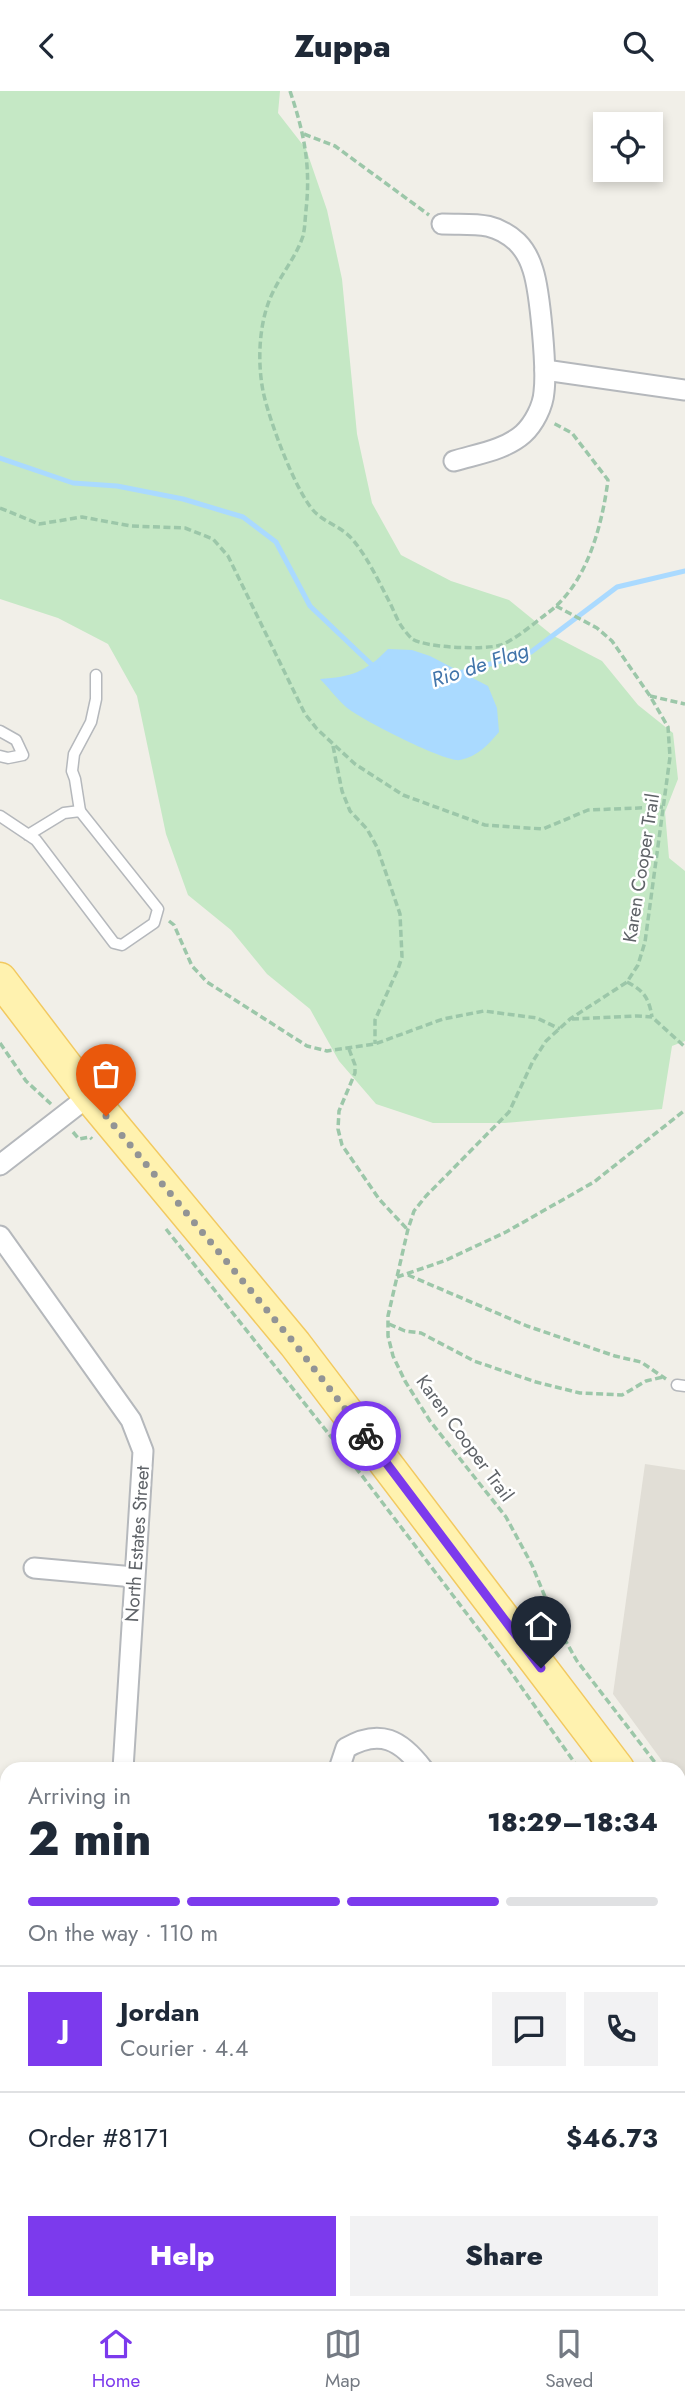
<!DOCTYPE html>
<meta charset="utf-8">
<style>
body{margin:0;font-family:Jost,sans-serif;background:#f2f2f3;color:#1f2937;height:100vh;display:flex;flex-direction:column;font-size:26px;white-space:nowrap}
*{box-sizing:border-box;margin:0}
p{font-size:23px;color:#747a83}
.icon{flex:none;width:38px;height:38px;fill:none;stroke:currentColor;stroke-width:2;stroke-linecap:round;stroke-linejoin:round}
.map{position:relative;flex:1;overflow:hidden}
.panel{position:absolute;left:0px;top:1671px;width:686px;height:548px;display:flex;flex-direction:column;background:#fff;border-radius:21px 21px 0 0;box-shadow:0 4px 10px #0003}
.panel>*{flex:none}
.buttons{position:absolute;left:593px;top:21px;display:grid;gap:14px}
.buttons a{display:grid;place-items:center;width:70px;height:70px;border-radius:0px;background:#fff;box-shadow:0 4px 10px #0003;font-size:35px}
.pin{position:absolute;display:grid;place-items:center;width:60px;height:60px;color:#fff;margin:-72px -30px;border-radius:50% 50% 50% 0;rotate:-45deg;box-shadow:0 0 7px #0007}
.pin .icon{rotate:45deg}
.courier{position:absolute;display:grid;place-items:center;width:70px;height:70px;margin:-35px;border:5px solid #7c3aed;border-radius:50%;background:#fff;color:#222;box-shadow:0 2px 9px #0007}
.overview em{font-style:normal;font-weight:800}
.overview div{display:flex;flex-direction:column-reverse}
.overview{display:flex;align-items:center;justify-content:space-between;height:119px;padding:0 28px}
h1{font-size:46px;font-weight:800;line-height:52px}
.bar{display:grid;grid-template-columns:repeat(4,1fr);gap:10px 7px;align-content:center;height:84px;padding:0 28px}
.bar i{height:9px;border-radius:5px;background:#e0e1e3}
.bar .selected{background:#7c3aed}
.bar p{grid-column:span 4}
.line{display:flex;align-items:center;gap:18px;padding:0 28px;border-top:2px solid #e0e1e3}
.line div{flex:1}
.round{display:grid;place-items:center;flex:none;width:74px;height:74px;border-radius:0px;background:#f2f2f3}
.cta{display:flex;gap:14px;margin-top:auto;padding:14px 28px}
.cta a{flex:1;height:80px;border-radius:0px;background:#7c3aed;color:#fff;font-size:28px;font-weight:800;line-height:80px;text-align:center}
.cta a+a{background:#f2f2f3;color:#1f2937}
header{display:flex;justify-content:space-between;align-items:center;height:91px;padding:0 28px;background:#fff;font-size:32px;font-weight:800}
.menu{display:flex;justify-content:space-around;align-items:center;height:98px;border-top:2px solid #e0e1e3;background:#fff;font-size:19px;color:#747a83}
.menu a{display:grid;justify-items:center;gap:4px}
.menu .selected{color:#7c3aed}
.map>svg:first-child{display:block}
.education{fill:#e1ded6}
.green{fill:#c5e8c5}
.water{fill:#aadaff}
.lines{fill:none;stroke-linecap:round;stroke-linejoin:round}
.stream{stroke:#aadaff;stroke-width:5}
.lane-casing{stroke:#b5b8bc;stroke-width:13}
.street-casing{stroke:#b5b8bc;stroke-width:23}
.secondary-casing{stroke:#b6babf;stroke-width:32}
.primary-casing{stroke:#f2c960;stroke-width:35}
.path{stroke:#9cc7a9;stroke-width:3.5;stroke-dasharray:7 3.5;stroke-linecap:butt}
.lane{stroke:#fff;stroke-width:10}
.street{stroke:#fff;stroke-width:19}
.secondary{stroke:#fff;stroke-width:28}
.primary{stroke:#fff2af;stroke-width:32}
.done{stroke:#929495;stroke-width:7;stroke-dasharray:0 12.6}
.route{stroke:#7c3aed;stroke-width:9}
.labels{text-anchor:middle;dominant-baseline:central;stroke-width:5;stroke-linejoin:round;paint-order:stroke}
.street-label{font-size:19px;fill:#5f6368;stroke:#fff}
.water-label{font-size:21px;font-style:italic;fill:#4174aa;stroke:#fff}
</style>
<header><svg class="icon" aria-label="back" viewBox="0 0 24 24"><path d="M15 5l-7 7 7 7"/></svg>Zuppa<svg class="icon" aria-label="search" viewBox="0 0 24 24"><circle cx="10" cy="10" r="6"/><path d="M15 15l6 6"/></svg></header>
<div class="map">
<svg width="685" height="2218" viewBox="0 0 685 2218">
<rect width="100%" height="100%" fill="#f1efe8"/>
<!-- education -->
<path class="education" d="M645,1373l40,6v323l-6,-8v-16h-11l-55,-75z"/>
<!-- green -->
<g class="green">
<path d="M0,0h280l-2,22 28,36 21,61 15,69 15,155 15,69 29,52 50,26 58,19 43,35 50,26 36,44 35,28 5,46 -13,33 4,46 16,13v170l-13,5 -10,63 -157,14h-72l-57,-19 -37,-43 -29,-52 -43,-35 -36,-44 -43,-35 -22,-61 -29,-138 -29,-52 -50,-26 -58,-19z"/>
<path d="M0,2094l7,1v117h75l-2,6h-80z"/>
</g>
<!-- water -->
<path class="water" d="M388,558l24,1 18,6 58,30 9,22 2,24c-12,14 -21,24 -39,28 -14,3 -102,-42 -114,-53 -9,-8 -17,-19 -26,-28 31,-2 46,-7 68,-30z"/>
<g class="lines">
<!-- stream -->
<g class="stream">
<path d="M0,367l73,25 44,3 66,13 60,18 33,25 34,64 62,59 6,3"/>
<path d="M456,583l75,-22 86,-65 68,-16"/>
</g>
<!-- lane casing -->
<g class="lane-casing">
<g id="lane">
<path d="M0,640l16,9 7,15 -15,3 -8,-2"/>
<path d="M80,720l-5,-32 -3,-8 2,-17 17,-32 5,-23v-24"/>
<path d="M0,725l36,24 78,103 8,2 32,-22 4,-14 -78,-98 -16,2 -36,22"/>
<path d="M677,1294l8,1"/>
</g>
</g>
<!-- street casing -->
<g class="street-casing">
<g id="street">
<path d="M442,133c30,1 51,-4 75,18 7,7 13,18 16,28 7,22 14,98 11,122 -1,14 -10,32 -21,42 -18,16 -46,20 -69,27"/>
<path d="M545,279l140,20"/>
<path d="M0,1074l89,-69"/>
<path d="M0,1145l131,184 12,31 -20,318"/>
<path d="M34,1477l100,9"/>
<path d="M339,1678l7,-21c34,-20 55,-8 77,21"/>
<path d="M0,1889h7"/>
<path d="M193,2218l1,-6"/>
</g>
</g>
<!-- secondary casing -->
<g class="secondary-casing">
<g id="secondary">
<path d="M679,1807l6,-6"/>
<path d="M0,2069h7"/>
</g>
</g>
<!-- primary casing -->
<g class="primary-casing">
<g id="primary">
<path d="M0,888l89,117 206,248 323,425"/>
<path d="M679,1745l6,7"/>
</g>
</g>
<!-- path -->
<g class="path">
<path d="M290,0c14,42 21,74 16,119 -1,9 -1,18 -3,26 -7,21 -21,37 -30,56 -14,28 -16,68 -10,99 5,26 35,109 55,124 11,9 25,13 35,25 15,18 26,42 37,63 4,8 7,17 12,24 2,3 7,9 10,12 15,9 73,11 89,6 17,-7 33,-22 48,-33 38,-29 53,-86 59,-132l-36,-47 -19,-10"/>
<path d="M304,43l31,12 94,69"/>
<path d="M0,417l39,16 43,-7 49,9 54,2 28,11 15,17 77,158 12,15 38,35 48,31 82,30 58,4 45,-19 76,-3"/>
<path d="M556,515l41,22 15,13 38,55 18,31 2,30 -25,185 -7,23 -11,17 -57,37 -24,22 -13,20 -24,51 -83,84 -12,15 -6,18 -20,87v20l5,20 12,25 25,40 76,96 26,48 25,61 20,35 83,108"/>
<path d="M650,605l35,8"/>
<path d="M333,655l9,45 8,20 17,18 10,18 23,67 2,43 -4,12 -23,51v24"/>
<path d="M169,830l5,4 18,41 15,16 100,64 20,5 48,-7 68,-25 41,-8 53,7 23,11"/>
<path d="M627,891c17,9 22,16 25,35"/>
<path d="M572,928l65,-3 15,1 33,30"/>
<path d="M0,952l26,38 25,23"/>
<path d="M349,958l6,16v8l-16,38 -1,18 4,16 37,54 28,30"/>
<path d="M73,1041l6,7 11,-2 2,2"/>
<path d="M166,1138l197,248 145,191 71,101"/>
<path d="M408,1184l119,51 88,30 26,6 25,17"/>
<path d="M397,1186l47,-16 62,-29 88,-50 91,-72"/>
<path d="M389,1233l16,7 16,2 53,28 62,21 44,11 42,2 24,-14 17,-4"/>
<path d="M679,1704l6,12"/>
<path d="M679,2069h6"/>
</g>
<!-- lane -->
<use href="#lane" class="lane"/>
<!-- street -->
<use href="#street" class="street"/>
<!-- secondary -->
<use href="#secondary" class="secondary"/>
<!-- primary -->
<use href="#primary" class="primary"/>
</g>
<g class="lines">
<!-- done -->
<path class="done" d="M106,1025l189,228 71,92"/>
<!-- route -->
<path class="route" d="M366,1345l175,232"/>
</g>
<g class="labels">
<!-- street labels -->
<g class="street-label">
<text transform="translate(641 777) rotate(-81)">Karen Cooper Trail</text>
<text transform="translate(465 1347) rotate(54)">Karen Cooper Trail</text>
<text transform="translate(137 1453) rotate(-86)">North Estates Street</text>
</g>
<!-- water labels -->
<g class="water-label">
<text transform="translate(480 574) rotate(-18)">Rio de Flag</text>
</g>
</g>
</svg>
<div class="buttons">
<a><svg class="icon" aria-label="locate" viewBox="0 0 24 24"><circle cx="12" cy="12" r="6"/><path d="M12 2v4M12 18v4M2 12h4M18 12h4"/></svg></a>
</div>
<div class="pin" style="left:106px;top:1025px;background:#ea580c"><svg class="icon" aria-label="bag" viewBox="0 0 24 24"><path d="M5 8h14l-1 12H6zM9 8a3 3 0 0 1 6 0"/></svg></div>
<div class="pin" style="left:541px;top:1577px;background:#1f2937"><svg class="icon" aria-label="home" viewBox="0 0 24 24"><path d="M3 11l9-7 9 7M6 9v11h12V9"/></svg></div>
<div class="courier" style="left:366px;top:1345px"><svg class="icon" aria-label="bike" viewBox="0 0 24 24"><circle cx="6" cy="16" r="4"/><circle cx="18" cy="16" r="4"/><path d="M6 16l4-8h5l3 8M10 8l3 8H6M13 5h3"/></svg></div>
<section class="panel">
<div class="overview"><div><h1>2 min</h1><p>Arriving in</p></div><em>18:29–18:34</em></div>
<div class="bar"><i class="selected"></i><i class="selected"></i><i class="selected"></i><i></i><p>On the way · 110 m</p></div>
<div class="line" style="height:126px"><b class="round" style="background:#7c3aed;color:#fff">J</b><div><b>Jordan</b><p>Courier · 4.4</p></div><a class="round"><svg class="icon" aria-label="chat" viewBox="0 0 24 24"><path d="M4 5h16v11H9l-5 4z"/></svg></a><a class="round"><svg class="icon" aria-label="phone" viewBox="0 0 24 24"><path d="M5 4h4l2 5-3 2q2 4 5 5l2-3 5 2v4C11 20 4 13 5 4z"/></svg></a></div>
<div class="line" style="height:91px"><div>Order #8171</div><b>$46.73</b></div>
<div class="cta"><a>Help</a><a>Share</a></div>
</section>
</div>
<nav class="menu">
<a class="selected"><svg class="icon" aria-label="home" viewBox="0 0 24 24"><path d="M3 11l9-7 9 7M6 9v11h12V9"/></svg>Home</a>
<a><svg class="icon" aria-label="map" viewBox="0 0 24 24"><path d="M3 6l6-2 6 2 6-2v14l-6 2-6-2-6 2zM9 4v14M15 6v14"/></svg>Map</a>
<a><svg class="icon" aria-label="saved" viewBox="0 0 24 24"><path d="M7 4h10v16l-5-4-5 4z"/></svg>Saved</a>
</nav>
